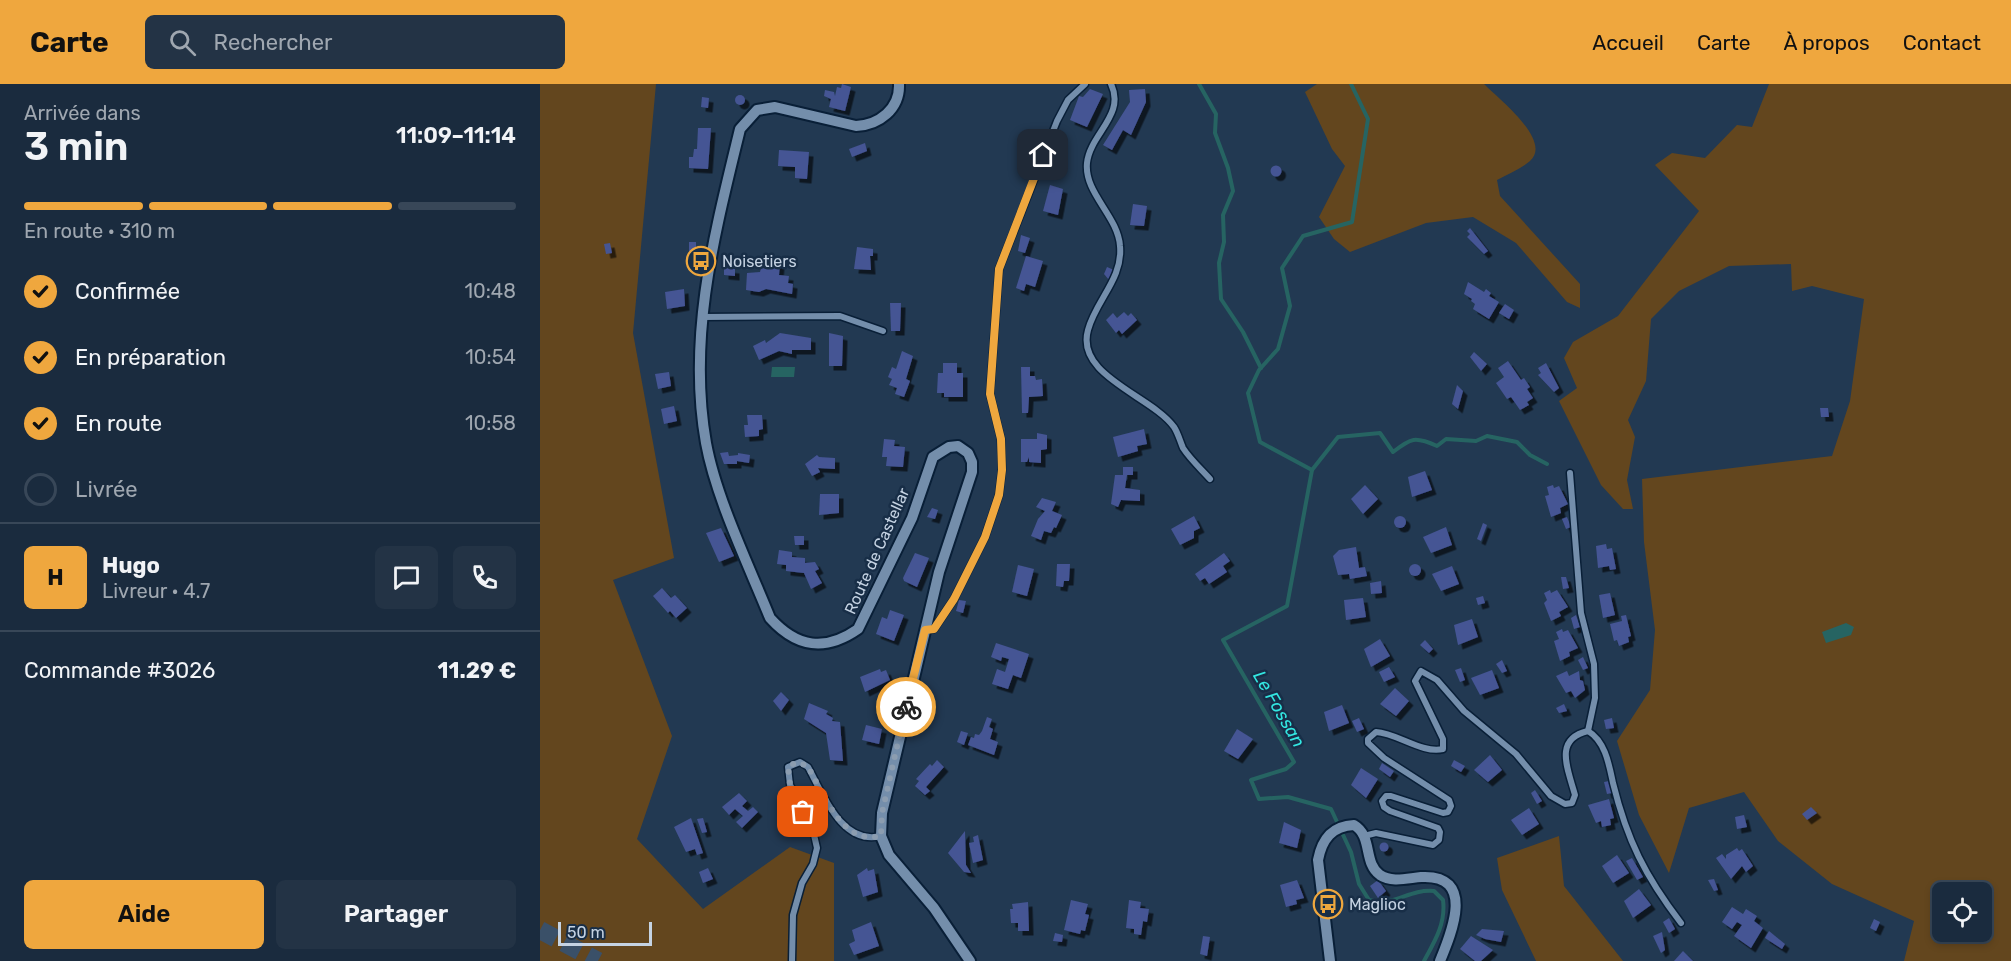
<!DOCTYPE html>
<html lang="fr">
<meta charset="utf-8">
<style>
body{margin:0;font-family:Rubik,sans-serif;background:#233345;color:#f1f3f6;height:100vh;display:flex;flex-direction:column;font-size:22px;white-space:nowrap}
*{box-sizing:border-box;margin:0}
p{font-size:20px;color:#9fa7b0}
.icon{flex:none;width:33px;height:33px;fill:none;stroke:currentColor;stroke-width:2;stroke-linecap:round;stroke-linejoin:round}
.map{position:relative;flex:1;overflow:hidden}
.panel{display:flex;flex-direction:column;background:#1a2b3e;width:540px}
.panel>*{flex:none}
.buttons{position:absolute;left:1392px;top:798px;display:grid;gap:12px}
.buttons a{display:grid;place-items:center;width:60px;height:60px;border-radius:9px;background:#1a2b3e;box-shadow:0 3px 9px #0003,0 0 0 2px #384758;font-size:30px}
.scale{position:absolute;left:18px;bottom:15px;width:94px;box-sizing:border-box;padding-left:6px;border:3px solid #c5d3e3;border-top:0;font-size:16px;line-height:21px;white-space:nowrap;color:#c5d3e3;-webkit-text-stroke:4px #182e47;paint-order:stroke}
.pin{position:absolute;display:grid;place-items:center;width:51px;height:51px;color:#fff;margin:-26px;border-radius:12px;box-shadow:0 3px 9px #0006}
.courier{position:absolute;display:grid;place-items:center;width:60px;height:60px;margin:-30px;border:4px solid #efa73e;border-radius:50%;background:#fff;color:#222;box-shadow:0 2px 8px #0007}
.headline em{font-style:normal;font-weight:600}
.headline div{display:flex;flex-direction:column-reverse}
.headline{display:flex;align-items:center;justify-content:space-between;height:102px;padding:0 24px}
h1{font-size:39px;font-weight:600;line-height:45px}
.bar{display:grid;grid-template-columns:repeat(4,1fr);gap:9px 6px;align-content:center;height:72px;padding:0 24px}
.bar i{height:8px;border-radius:4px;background:#384758}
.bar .selected{background:#efa73e}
.bar p{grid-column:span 4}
.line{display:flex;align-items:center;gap:15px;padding:0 24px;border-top:2px solid #384758}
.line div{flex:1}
.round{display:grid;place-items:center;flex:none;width:63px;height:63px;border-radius:9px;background:#233345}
ol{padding:0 24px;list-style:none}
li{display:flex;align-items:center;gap:18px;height:66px}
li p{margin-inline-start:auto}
li .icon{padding:6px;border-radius:50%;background:#efa73e;color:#111;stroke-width:4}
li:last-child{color:#9fa7b0}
li i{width:33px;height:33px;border:3px solid #384758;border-radius:50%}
.cta{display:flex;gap:12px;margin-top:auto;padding:12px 24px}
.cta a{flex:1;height:69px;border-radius:9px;background:#efa73e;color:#111;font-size:24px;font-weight:600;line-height:69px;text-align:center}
.cta a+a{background:#233345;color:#f1f3f6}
header{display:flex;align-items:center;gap:36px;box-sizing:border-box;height:84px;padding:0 30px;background:#efa73e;color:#111}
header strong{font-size:28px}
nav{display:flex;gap:33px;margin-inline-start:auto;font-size:21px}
.search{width:420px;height:54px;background:#233345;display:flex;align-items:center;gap:15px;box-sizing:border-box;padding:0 21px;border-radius:9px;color:#9fa7b0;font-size:22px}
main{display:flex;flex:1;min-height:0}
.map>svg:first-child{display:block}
.green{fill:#63461e;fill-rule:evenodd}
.water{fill:#266462}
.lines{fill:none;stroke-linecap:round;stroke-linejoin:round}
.stream{stroke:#266462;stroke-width:4}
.building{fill:#455494;filter:url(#shadow)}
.motorway-tunnel{stroke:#3a5068;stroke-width:18;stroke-dasharray:18 9;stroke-linecap:butt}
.minor-casing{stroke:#091f37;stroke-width:9}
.tertiary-casing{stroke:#091f37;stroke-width:14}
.minor{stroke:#748eab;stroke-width:6}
.tertiary{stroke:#748eab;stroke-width:10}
.done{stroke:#8c9db0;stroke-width:6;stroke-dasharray:0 10.8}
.route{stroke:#efa73e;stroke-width:8}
.labels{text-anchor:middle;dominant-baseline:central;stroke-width:5;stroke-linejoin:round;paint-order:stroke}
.poi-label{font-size:16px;fill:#c5d3e3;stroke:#182e47;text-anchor:start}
.street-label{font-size:16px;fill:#c5d3e3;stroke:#182e47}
.water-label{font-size:18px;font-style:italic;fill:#33e6e1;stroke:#182e47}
</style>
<header>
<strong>Carte</strong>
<div class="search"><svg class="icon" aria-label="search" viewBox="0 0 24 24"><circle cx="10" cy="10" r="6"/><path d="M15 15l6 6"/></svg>Rechercher</div>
<nav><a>Accueil</a><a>Carte</a><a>À propos</a><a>Contact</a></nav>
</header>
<main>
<section class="panel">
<div class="headline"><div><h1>3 min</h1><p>Arrivée dans</p></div><em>11:09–11:14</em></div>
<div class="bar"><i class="selected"></i><i class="selected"></i><i class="selected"></i><i></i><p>En route · 310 m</p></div>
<ol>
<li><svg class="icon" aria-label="check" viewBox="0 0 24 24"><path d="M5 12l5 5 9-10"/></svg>Confirmée<p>10:48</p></li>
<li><svg class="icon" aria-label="check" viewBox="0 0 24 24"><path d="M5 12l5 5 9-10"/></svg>En préparation<p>10:54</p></li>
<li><svg class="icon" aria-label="check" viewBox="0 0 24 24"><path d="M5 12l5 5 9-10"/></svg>En route<p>10:58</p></li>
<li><i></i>Livrée</li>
</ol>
<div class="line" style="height:108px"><b class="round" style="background:#efa73e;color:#111">H</b><div><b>Hugo</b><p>Livreur · 4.7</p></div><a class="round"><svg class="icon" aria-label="chat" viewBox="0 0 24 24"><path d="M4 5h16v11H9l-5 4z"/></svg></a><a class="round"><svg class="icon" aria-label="phone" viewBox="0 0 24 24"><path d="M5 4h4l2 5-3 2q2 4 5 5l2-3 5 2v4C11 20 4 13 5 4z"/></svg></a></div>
<div class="line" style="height:78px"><div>Commande #3026</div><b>11.29 €</b></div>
<div class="cta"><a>Aide</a><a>Partager</a></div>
</section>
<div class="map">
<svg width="1471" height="877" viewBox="0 0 1471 877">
<defs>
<filter id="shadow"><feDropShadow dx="4.5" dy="4.5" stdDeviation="0" flood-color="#0009"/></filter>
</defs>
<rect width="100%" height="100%" fill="#223952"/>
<!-- green -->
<g class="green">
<path d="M0,0h116l-23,249 41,225 -61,22 59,156 -35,103 66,70 87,-62 44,16v98h-294z"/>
<path d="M777,0h167c14,14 69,57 46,77 -9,8 -22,13 -33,19l3,16 80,88v24l-13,-6 -51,-59 -43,-26 -47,6 -76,29 -16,-13 -15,-22 26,-51 -13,-17 -27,-57z"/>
<path d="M1229,0h242v877h-107l10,-40 -82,-37 -54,-43 -34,-49 -55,16 -20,65 -30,-58 -22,-74 33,-51 5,-60 -11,-88 -2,-63 190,-23 18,-55 14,-102 -52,-13 -20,5 -1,-27 -62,2 -50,25 -28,28 -5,62 -18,39 7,17 -8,43 6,29h-10l-22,-24 -42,-84 18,-13 -13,-30 9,-16 45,-26 81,-105 -44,-46 17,-12 33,5 32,-33 15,2zM1402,808h40v40h-40z"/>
<path d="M1019,752l5,50 59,75h-87l-34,-71 -5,-32z"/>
</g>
<!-- water -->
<g class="water">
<path d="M232,283h23l-1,10h-23z"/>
<path d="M1306,539l8,4 -3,8 -25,8 -4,-11z"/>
</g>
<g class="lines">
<!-- stream -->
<g class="stream">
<path d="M659,0l17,30 -1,19 13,35 5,23 -10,24 1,27 -5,21 2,36 22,33 18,36"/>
<path d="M772,386l-52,-28 -12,-49 11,-23 19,-21 12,-43 -8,-38 21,-32 49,-14 16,-103 -17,-35"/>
<path d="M884,877c11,-20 22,-38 19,-61l-9,-9c-27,-2 -38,16 -65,9l-10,-16 -8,-32 -20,-43 -43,-12 -29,2 -8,-19 35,-11 8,-7 -71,-122 64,-34 25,-136 26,-33 42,-4 13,19c18,-14 22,-16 44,-6l9,-7 30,2 11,-5 30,6 13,13 17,9"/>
</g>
</g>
<!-- building -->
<g class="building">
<path d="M302,0l9,3 -6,24 -16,-4 2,-8 -7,-3 1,-6 9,2 1,4 2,-9 4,1z"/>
<path d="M550,5l13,5 -16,33 -17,-7 9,-24 4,1z"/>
<path d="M605,5l1,13 -15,33 -8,-5 -11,20 -9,-5 27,-43 -1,-12z"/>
<circle cx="200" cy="16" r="5"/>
<path d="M162,13l7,1 -1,10 -7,-1z"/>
<path d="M158,44h13l-3,41 -19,-1v-11h4l1,-8h3z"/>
<path d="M325,59l2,8 -15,6 -3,-8z"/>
<path d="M239,66l30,2 -2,27 -12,-1v-11l-17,-1z"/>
<circle cx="736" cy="87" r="5.5"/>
<path d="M510,101l13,4 -5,26 -15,-4z"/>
<path d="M593,120l14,2 -3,20 -14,-1z"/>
<path d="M930,144l18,23 -4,3 -17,-17 3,-3 -3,-3z"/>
<path d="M481,151l9,3 -5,15 -7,-2z"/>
<path d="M149,158h7v12l-7,-1z"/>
<path d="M70,159l2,10 -6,1 -2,-10z"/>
<path d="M317,163l16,2v7h-3l1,14 -17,-1z"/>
<path d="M486,172l17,5 -8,26 -9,-3 -2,7 -8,-3z"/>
<path d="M229,178l11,1 -1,12 10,1 -1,7 5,1 -1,10 -26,-5 -7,3 -13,-2 1,-17 13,-1 1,-4 7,1z"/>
<path d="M567,183l7,3 -5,10 -5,-6z"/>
<path d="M184,184l11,1v7l-11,-1z"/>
<path d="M928,198l16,10 2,-3 5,4 -2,3 10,6 -10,17 -16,-10 2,-5 -4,-3 1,-2 -8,-5z"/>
<path d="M144,205l1,17 -18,3 -2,-17z"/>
<path d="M350,219h11l-1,28h-9z"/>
<path d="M965,220l9,6 -5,9 -10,-6z"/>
<path d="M584,228l4,4 3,-3 6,7 -15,14 -3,-4 -3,3 -10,-13 7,-7 4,5z"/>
<path d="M240,249l31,5v12h-19v4l-13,-3 -20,9 -6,-14 12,-6 1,3z"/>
<path d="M289,249l14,3 -1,30h-13z"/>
<path d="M362,267l11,5 -7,23 4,2 -6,16 -9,-3 2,-6 -8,-3 3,-6 -4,-2 4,-10 4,2z"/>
<path d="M934,268l13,12 -6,7 -11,-14z"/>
<path d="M968,277l13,19 3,-2 6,9 -3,2 6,9 -6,4 2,3 -9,5 -9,-13 -4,2 -11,-16 8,-6 -6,-9z"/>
<path d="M403,279h14v10h6v24h-19v-4h-7l1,-20h5z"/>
<path d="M1006,279l13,25 -5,4 -16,-17 3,-2 -3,-5z"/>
<path d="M481,283h9v9h5l1,4 6,-1 1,17 -14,1 -1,16h-6z"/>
<path d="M129,288l2,14 -13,3 -3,-15z"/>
<path d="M917,301l6,6 -5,18 -6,-5z"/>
<path d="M134,322l3,15 -13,3 -3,-15z"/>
<path d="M1280,324h8l1,9h-8z"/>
<path d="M207,331h15l1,14 -4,1v6l-14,1 -1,-12h4z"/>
<path d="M604,345l3,15 -10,2 1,5 -20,6 -5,-20z"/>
<path d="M497,349l10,2v14l-6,1v13l-12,-1v-5l-2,5h-6v-23h16z"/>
<path d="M344,355l11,1 -1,6 11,1 -2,20 -17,-1 1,-9h-5z"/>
<path d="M188,368l1,4 9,-1v-2l12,2 -1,8 -12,-2v3h-13l-4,-11z"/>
<path d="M277,371l2,2 16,1v11l-17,-1 2,4 -8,4 -7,-12z"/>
<path d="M583,383h10v8h-6l-2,13 15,2v11l-19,-1 -3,7 -7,-3 4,-29h8z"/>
<path d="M885,387l7,19 -20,7 -4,-20z"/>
<path d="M825,401l13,14 -15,15 -12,-15z"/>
<path d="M1013,401l1,3 5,-2 9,18 -8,4 1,5 -10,4 -6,-21 4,-1 -2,-8z"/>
<path d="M280,410h19v19l-20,2z"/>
<path d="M502,414l14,4 -4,9 10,4 -6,13 -2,-1 -3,6 -7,-2 -3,9 -10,-4 7,-17 7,-8 -9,-4z"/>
<path d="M392,424l6,2 -3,9 -8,-2z"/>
<circle cx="860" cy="438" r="6"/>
<path d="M654,432l6,12 -6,3v7l-14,7 -9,-16z"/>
<path d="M1027,433l4,10 -5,2 -4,-10z"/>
<path d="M943,439l4,2 -6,16 -4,-2z"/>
<path d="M906,443l6,18 -21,8 -8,-16z"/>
<path d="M181,444l13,28 -15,6 -13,-29z"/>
<path d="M254,452h10v9h-9z"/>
<path d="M1066,460l1,5 5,-1 4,21 -6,1 -1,-4 -11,2 -2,-22z"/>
<path d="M816,463l3,21 6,-1 2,9 -17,3 -1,-5 -11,1 -5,-19 6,-6z"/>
<path d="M239,466l13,2v5l13,1v5l10,-1 4,7 -4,2 7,12 -11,6 -7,-16 -18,-2v-6l-9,-1z"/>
<path d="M375,469l14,5 -12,29 -13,-6 -1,-3z"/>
<path d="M684,469l6,8 -7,5 4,6 -18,12 -4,-6 -5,3 -5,-7z"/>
<circle cx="875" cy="486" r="6"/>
<path d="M517,480h13l-1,17h-5l-1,6 -7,-1z"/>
<path d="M478,481l16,4 -7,27 -15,-4z"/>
<path d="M912,482l7,18 -18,7 -9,-17z"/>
<path d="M1021,493h5l3,11 -6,1z"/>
<path d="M841,497l1,12 -11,1 -1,-11z"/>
<path d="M122,504l9,10 4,-3 12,13 -11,10 -6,-7 -2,2 -15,-17z"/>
<path d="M1010,506l1,3 6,-3 11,17 -9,5 2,4 -10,5 -7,-18 3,-3 -3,-7z"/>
<path d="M1070,509l5,22 -12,3 -4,-23z"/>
<path d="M943,512l2,7 -7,2 -2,-7z"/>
<path d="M823,514l3,19 -20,3 -2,-20z"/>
<path d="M419,516l7,1 -3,12 -7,-2z"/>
<path d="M350,526l14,5 -10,26 -18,-7 6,-17 5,2z"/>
<path d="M1036,531l4,12 -6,2 -3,-11z"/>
<path d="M1086,531l5,21 -3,1 1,5 -10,4 -2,-6 -3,1 -4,-17 12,-3 -1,-5z"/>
<path d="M932,535l6,18 -20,8 -4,-20z"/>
<path d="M1022,545l1,3 5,-2 10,18 -9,4 1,4 -10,5 -6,-20 5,-2 -3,-7z"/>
<path d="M840,555l10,17 -19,11 -7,-18z"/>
<path d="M885,556l8,9 -4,4 -9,-8z"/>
<path d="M456,559l33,11 -8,24 -8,-3 -5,14 -16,-5 5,-15 8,3 4,-13 -7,-2 -1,4 -10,-4z"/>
<path d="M1043,573l5,11 -5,2 -5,-10z"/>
<path d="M962,576l5,11 -5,2 -6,-9z"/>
<path d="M849,583l6,10 -11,5 -5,-10z"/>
<path d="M921,584l4,12 -5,2 -5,-12z"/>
<path d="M340,585l1,3 5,-2 4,10 -25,12 -5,-15z"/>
<path d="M952,586l7,18 -19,7 -9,-17z"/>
<path d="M1027,587l2,5 10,-5 1,9 3,1 2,9 -10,8 -4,-7 -5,2 -10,-17z"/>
<path d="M855,604l14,13 -13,15 -16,-12z"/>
<path d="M241,608l8,8 -8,11 -8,-10z"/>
<path d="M269,619l19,8 -2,3 7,4 -1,3 8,1 3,39 -13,-1 -4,-27 -22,-14z"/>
<path d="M1024,620l3,7 -8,2 -3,-5z"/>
<path d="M802,621l7,18 -20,8 -5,-19z"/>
<path d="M447,633l5,2 -3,8 4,2 -3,10 8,3 -4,13 -26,-10 3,-8 3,1 1,-4 4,1 3,-4z"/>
<path d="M819,634l5,11 -7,3 -5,-11z"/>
<path d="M1072,634l2,10 -8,1 -2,-9z"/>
<path d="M326,641l16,4 -3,15 -17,-4z"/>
<path d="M697,645l16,10 -15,20 -14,-8z"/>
<path d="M421,647l7,2 -4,12 -7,-3z"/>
<path d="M950,671l12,15 -14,12 -14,-12z"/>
<path d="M397,676l7,7 -18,20 4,4 -5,4 -10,-9 4,-5 -3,-2 14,-15 2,2z"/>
<path d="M914,676l11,6 -4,6 -10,-6z"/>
<path d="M842,679l12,8 -4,6 -11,-8z"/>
<path d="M821,684l17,11 -12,19 -15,-13z"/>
<path d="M1069,697l3,12 -5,1 -3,-12z"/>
<path d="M995,706l7,11 -5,3 -6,-11z"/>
<path d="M199,709l8,8 -5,5 6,5 5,-4 5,5 -16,16 -6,-6 7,-6 -8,-7 -6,6 -7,-8z"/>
<path d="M1069,715l5,19 -4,1 1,6 -9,2 -1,-6 -5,2 -8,-18z"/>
<path d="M1271,723l6,6 -10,7 -5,-6z"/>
<path d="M989,724l10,16 -17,11 -11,-15z"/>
<path d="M1204,731l3,12 -10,2 -2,-12z"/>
<path d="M151,734l12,35 -6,2 -2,-6 -9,3 -12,-25z"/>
<path d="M163,734l4,14 -5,1 -5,-14z"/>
<path d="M744,738l17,8 -4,18 -18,-5z"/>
<path d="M425,747l1,34 5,8 -7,-1 -16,-19z"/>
<path d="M438,751l5,25 -10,3 -4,-20 5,-1 -1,-5z"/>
<circle cx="844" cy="763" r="4.5"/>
<path d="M1197,764l2,3 3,-2 11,17 -7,6 -4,-6 -11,13 -15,-21 6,-4 4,5v-4z"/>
<path d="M1077,771l12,18 -16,10 -11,-17z"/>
<path d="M1092,774l11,19 -6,3 -11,-19z"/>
<path d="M168,784l5,11 -10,4 -4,-11z"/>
<path d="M327,784l1,3 6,-2 4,23 -15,5 -6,-22z"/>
<path d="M1174,795l4,11 -4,1 -6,-11z"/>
<path d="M757,796l7,18 -8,2 1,4 -11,3 -6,-22z"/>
<path d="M838,796l8,11 -8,7 -8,-12z"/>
<path d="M1099,805l12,16 -18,13 -9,-17z"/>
<path d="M531,816l17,4 -3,10 4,1 -4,16 -4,-1 -1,4 -16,-4z"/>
<path d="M589,816l12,2 -1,6 9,1 -2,13 -4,-1 -2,14 -7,-1v-5l-8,-1z"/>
<path d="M488,818l1,29h-11v-8h-7l-1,-14h3l-1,-5z"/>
<path d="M1192,823l11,7 3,-5 11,7 -3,5 9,7 -12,20 -17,-12 8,-11 -5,-3 -5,7 -10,-7z"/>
<path d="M1129,834l6,11 -6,4 -6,-11z"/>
<path d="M1334,835l6,3 -4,9 -6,-3z"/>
<path d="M331,838l8,24 -25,9 -5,-11 6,-3 -3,-11z"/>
<path d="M942,845l22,2 -3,11 -16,-3 -9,-4z"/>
<path d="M1229,847l16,13 -3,5 -17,-11z"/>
<path d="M1122,848l3,18 -4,3 -8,-17z"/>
<path d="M515,849l8,2 -1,7 -9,-1z"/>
<path d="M663,852l7,1 -3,19 -7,-2z"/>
<path d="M931,852l22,14 -12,11h-6l-15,-12z"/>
<path d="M1143,867l10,10h-19z"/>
</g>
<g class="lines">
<!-- motorway-tunnel -->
<path class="motorway-tunnel" d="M0,846l58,31"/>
<!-- minor casing -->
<g class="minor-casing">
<g id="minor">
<path d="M571,0c15,31 -21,50 -24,79 -3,30 31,53 33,83 3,33 -24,54 -32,84 -13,46 64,66 86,97 4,6 6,14 9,21 7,11 18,21 27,31"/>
<path d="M162,233l138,-1 43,15"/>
<path d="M1030,389l11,140 13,51 1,34 -7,33"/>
<path d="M385,546l9,-1 20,-30 31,-62 14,-42 3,-25 -1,-31 -11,-45 9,-125 58,-148 11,-21 17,-16"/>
<path d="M824,752l12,-3 57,12 6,-5 1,-8 -2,-4 -48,-17 -6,-4 -2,-6 4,-5h5l52,17 5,-1 3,-6 -2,-6 -65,-42 -16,-15v-4l8,-7c21,1 46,22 67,17v-10l-28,-58 6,-10 16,9 27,31 52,43 35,42 14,8 7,-1 3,-8c-7,-26 -22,-56 13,-64 17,10 21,33 25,52 14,57 32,93 68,140"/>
<path d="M252,877l1,-46 9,-32 11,-19 4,-16 -5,-22 -22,-41 -2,-18 12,-5 8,5c15,27 34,79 73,69"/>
</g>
</g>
<!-- tertiary casing -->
<g class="tertiary-casing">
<g id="tertiary">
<path d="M359,0c1,25 -20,41 -43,42l-81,-19 -18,3 -17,19c-25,103 -53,207 -34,314 10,55 43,123 64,175 27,30 55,34 88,11l54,-111 21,-61 16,-10 9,-1 10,7 4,9v10l-33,100 -57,241 -1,23 8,19 45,53 36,53"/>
<path d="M790,877l-12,-101c4,-21 14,-34 36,-35 19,11 9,38 26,50 12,8 28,3 41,2 55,-3 31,55 19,84"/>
</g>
</g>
<!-- minor -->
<use href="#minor" class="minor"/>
<!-- tertiary -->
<use href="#tertiary" class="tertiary"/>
</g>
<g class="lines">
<!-- done -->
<path class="done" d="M263,728l-13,-27 -2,-18c8,-6 12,-5 20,0 16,27 34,79 73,69l1,-23 24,-106"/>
<!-- route -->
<path class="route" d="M366,623l19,-77 9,-1 20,-30 31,-62 14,-42 3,-25 -1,-31 -11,-45 9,-125 44,-114"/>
</g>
<!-- icons -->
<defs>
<g id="bus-ring" transform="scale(1.5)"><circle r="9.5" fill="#182e47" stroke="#efa73e" stroke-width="1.5"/><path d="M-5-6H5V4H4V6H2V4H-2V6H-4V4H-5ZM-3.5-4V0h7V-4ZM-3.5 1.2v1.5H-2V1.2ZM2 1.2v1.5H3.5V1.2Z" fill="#efa73e"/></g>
</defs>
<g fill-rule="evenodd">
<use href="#bus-ring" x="161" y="177"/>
<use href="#bus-ring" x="788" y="820"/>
</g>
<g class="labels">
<!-- poi labels -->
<g class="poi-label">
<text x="182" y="177">Noisetiers</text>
<text x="809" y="820">Maglioc</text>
</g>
<!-- street labels -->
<g class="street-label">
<text transform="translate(337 467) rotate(-66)">Route de Castellar</text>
</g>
<!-- water labels -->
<g class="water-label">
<text transform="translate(739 625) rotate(60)">Le Fossan</text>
</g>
</g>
</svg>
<div class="buttons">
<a><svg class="icon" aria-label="locate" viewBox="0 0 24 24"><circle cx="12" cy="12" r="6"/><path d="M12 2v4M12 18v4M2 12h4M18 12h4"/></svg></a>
</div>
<div class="scale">50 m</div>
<div class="pin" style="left:263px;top:728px;background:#ea580c"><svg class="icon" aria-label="bag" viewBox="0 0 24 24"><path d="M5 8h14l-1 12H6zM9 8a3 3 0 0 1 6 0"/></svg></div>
<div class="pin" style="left:503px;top:71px;background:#1f2937"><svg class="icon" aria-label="home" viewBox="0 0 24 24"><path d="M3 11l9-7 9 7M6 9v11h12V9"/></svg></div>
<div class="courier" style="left:366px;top:623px"><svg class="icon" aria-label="bike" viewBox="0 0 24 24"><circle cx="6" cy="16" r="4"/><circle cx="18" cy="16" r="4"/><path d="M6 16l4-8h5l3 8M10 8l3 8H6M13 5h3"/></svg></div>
</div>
</main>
